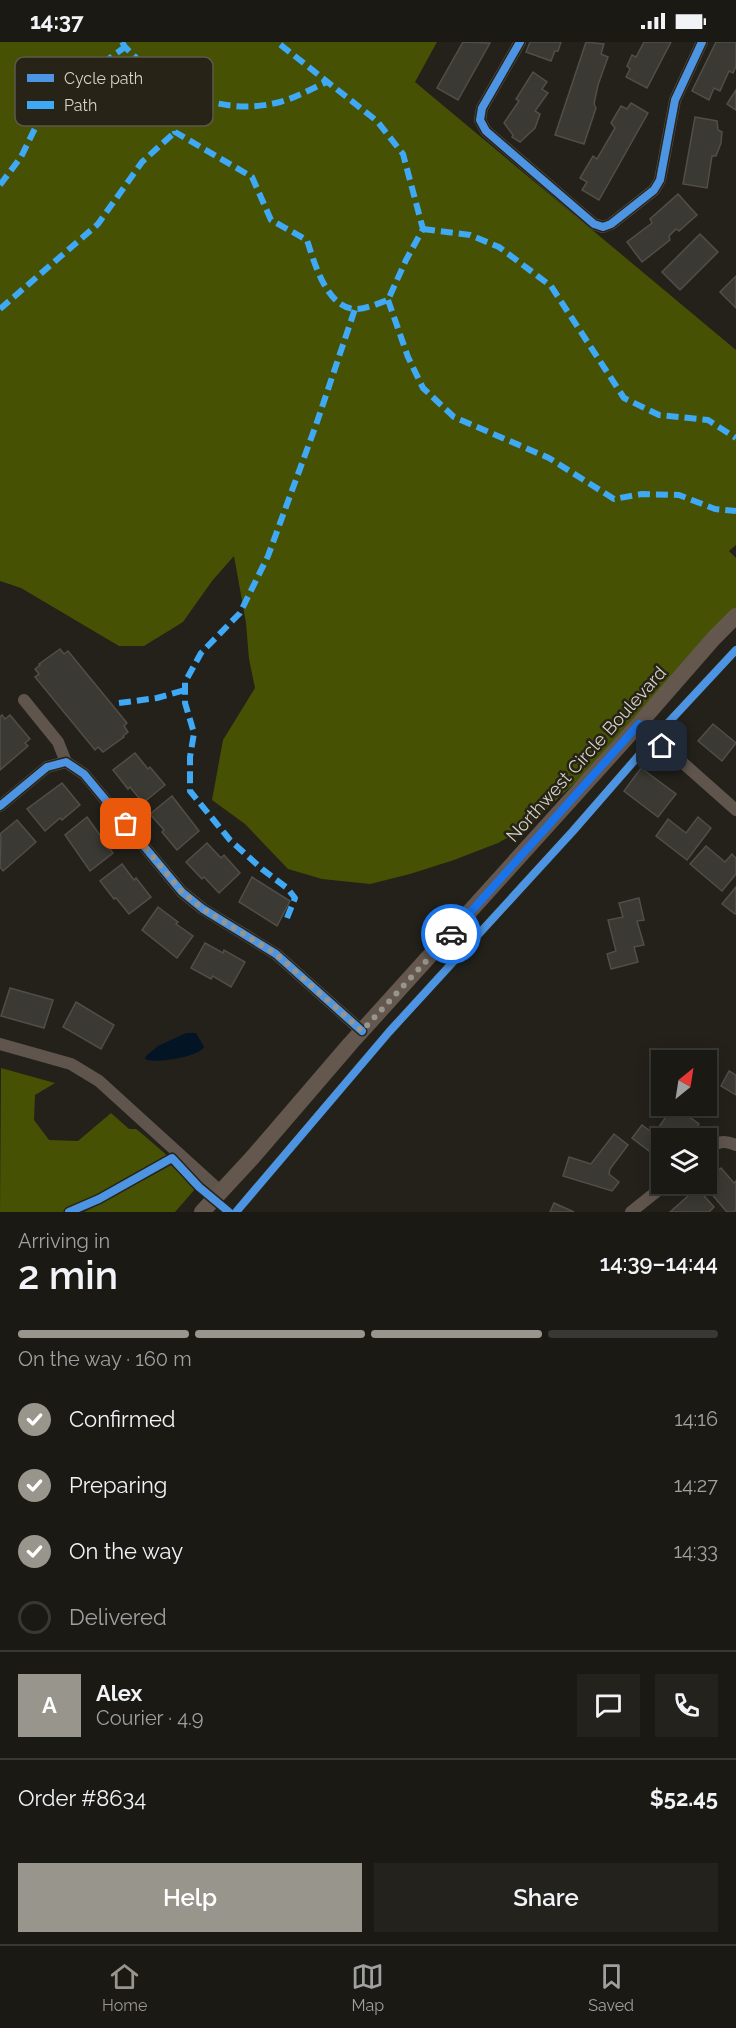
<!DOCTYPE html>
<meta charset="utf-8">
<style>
body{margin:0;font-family:Raleway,sans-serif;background:#23221d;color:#f1f3f6;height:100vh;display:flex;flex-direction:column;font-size:22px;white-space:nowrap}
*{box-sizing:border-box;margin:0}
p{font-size:20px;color:#9fa0a0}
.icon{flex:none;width:33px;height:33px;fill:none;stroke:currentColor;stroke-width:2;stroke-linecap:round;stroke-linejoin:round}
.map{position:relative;height:1170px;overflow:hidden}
.panel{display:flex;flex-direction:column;background:#1a1914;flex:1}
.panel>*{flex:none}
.needle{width:39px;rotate:30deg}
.buttons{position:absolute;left:651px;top:1008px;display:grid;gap:12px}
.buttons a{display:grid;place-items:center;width:66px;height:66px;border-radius:0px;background:#1a1914;box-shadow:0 3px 15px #0003,0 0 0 2px #383834;font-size:30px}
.pin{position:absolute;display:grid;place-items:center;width:51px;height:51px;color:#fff;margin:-26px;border-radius:12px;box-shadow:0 3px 9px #0006}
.courier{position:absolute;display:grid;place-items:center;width:60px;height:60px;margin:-30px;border:4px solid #1a73e8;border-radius:50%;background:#fff;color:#222;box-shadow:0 2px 8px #0007}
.overview em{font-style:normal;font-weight:600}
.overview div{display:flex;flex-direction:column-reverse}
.overview{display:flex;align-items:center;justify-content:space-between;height:102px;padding:0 18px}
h1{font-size:39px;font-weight:600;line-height:45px}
.bar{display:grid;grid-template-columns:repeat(4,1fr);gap:9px 6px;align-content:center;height:72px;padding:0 18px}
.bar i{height:8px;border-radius:4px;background:#383834}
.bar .selected{background:#97958c}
.bar p{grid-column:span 4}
.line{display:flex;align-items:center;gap:15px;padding:0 18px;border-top:2px solid #383834}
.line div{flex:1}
.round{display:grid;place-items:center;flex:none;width:63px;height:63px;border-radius:0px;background:#23221d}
ol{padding:0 18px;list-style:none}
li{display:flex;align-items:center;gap:18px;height:66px}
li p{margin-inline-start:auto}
li .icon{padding:6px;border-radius:50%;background:#97958c;color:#fff;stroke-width:4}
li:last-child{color:#9fa0a0}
li i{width:33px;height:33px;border:3px solid #383834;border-radius:50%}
.cta{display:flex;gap:12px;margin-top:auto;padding:12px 18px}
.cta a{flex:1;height:69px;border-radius:0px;background:#97958c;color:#fff;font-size:24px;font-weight:600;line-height:69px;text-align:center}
.cta a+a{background:#23221d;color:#f1f3f6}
.status{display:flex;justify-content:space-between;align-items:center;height:42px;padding:0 30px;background:#1a1914;direction:ltr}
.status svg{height:16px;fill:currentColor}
.tabs{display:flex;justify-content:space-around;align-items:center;height:84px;border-top:2px solid #383834;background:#1a1914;font-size:16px;color:#9fa0a0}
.tabs a{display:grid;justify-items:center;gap:3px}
.tabs .selected{color:#97958c}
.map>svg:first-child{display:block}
.forest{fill:#475104}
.water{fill:#031425}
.building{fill:#3a3933;stroke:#504e47;stroke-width:1.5}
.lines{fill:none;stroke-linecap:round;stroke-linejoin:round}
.minor{stroke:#5f554d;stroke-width:12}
.secondary{stroke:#64574e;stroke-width:16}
.quiet{stroke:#3fa9f5;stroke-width:6;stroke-dasharray:12 6;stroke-linecap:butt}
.cycleway-casing{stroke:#272316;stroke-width:11}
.cycleway{stroke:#4d94e3;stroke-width:8}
.done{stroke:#97958c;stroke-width:6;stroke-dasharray:0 10.8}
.route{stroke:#1a73e8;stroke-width:8}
.labels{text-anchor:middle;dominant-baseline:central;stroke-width:5;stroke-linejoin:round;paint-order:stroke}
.street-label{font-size:18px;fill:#d5d3ca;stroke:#272316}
.key{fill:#272316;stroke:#5b584c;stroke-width:1.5}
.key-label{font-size:16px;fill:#d5d3ca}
</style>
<div class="status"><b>14:37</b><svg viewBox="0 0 49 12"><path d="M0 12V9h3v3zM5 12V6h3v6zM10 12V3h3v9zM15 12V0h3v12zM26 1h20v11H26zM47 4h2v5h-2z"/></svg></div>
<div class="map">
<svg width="736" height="1170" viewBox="0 0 736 1170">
<rect width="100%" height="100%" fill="#23211a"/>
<!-- forest -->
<g class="forest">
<path d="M0,0h437l-22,40 321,268v195l-7,6 7,7v58l-97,108 -111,102 -30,17 -44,17 -44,14 -40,10 -48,-5 -34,-10 -43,-45 -33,-24 11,-60 32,-52 -6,-29 -3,-36 -12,-67 -22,25 -29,41 -39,24h-25l-98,-58 -21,-7z"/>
<path d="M1,1026l54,15 -20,12 -1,25 15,20 29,1 33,-28 18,16h7l4,3 29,25 -101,55h-68z"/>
<path d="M171,1123l25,23 -21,24h-91z"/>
</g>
<!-- water -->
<path class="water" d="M186,991h10l8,14c-6,10 -48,17 -59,12l1,-3 12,-10z"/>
<!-- building -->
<g class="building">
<path d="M463,0l27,1 -32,57 -21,-12z"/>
<path d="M530,0h31l-3,9h-3l-4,10 -25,-9z"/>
<path d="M586,0l18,2 -3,10 7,3 -10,28 -4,19 2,4 -12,36 -29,-9z"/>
<path d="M644,0h27l-24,46 -21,-11 4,-8 -3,-3 5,-11 4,2z"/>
<path d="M716,0h20v24l-3,7 -4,-2 -9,20 -6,-3 -5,12 -17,-9z"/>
<path d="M533,30l14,10 -5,7 6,4 -13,18 5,3 -5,14 -15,14 -8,-5 1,-2 -9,-12 15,-22 -3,-2z"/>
<path d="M736,48v20l-9,-6z"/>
<path d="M631,61l17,10 -49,87 -17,-10 5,-8 -7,-4 13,-22 4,3 18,-31 -4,-5 10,-17 6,3z"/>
<path d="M695,75l22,4 1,9 4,2 -1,11 -5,13h-4l-5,32 -24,-4z"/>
<path d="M678,152l19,21 -18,16 -3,-2 -7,7 1,4 -28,22 -15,-20 25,-19 -2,-4z"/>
<path d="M700,192l18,18 -38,38 -18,-18z"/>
<path d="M736,234v32l-16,-16z"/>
<path d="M60,607l4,5 4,-3 59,72 -3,3 4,6 -5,4 1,1 -21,15 -5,-5 -3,3 -60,-73 4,-3 -4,-5 5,-4 -1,-1z"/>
<path d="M2,673l3,4 5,-4 20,24 -5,4 3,3 -28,24v-53z"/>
<path d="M713,682l23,19 -14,18 -24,-20z"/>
<path d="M135,711l13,16 2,-2 15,18 -22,18 -13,-16 -2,2 -15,-19z"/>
<path d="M641,726l35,26 -18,23 -34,-26z"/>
<path d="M62,741l18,22 -18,15 -2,-2 -15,13 -18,-22z"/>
<path d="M172,754l27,35 -22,19 -15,-18 2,-2 -14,-16z"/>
<path d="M87,775l26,36 -23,18 -25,-36z"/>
<path d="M698,775l13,11 -24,32 -31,-24 12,-17 18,14z"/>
<path d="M17,778l19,22 -33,29 -3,-4 1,-30 -1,-3z"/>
<path d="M207,801l14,15 3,-3 16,18 -21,20 -15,-16 -2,2 -16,-17z"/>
<path d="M706,804l19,16 7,-8 4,4v16l-14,17 -32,-27z"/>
<path d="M122,822l12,16 2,-2 15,19 -22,17 -13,-16 -2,1 -14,-18z"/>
<path d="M252,835l38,24 -13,25 -38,-24z"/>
<path d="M736,845v26l-1,1 -13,-10z"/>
<path d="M639,856l5,22 -7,1 7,24 -10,2 4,15 -27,7 -4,-15 9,-3 -8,-31 15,-3 -4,-14z"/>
<path d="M158,865l20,15 -2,2 17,12 -16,22 -35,-28z"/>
<path d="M205,901l18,10 1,-3 21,12 -14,25 -18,-11 -2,3 -20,-11z"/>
<path d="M10,946l43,12 -9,28 -43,-12z"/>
<path d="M76,960l38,23 -13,24 -38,-22z"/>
<path d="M729,1029l7,4v20l-15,-9z"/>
<path d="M662,1064h12l25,18 -8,11 -8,-6 -6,9h-15l-3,-1 -10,14 -17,-13 10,-13 12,9 14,-20 -8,-6z"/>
<path d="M614,1092l14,11 -18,24 -1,5 10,8 -7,9 -49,-15 6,-19 22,7z"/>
<path d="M721,1126l13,15 2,-2v29l-2,2h-7l-24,-28h3v-4z"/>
<path d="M697,1146l17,19 -5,5h-39z"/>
<path d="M554,1161l20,9h-24z"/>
</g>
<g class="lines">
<!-- minor -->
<g class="minor">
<path d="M520,0l-38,66 -2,12 6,11 108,93 9,3 8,-3 43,-34 6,-10 15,-80 27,-58"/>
<path d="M24,658l34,42 8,20"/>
<path d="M639,682l97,86"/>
<path d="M0,764l47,-39 19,-5 18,12 98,118 21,17 73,45 86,77"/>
<path d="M0,1002l71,20 28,17 121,110"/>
<path d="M706,1109c11,-9 17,-12 30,-6"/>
<path d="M631,1170l35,-28"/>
</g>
<!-- secondary -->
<path class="secondary" d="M202,1170l50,-54 98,-114 289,-320 75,-86 22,-22"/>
<!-- quiet -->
<g class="quiet">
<path d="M122,0l3,5 42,41 8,44 77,45 19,43 36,20c7,22 20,69 49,69 11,0 23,-6 32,-9l18,-40 17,-31 -20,-75 -26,-33 -100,-79"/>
<path d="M167,46c40,14 70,25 113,14 15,-4 31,-13 47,-20"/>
<path d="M0,143l21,-28 22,-45 25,-24 57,-41"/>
<path d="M423,187l47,6 29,12 52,39 73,112 35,17 49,5 28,18"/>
<path d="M388,258l20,57 15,31 31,29 95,41 65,41 28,-5 37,1 36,14 21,2"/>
<path d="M0,267l98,-85 44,-62 33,-30"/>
<path d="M119,661l38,-5 28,-8"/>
<path d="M287,876l8,-20 -8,-10 -25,-19 -32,-29 -40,-49v-34l4,-24 -9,-30v-21l16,-29 39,-40 28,-57 48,-131 39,-116"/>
</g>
<!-- cycleway casing -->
<g class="cycleway-casing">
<g id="cycleway">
<path d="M520,0l-38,66 -2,12 6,11 108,93 9,3 8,-3 43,-34 6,-10 15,-80 27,-58"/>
<path d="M0,764l47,-39 19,-5 18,12 98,118 21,17 73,45 86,77"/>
<path d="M69,1170l30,-13 73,-41 27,29 30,25"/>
<path d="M236,1170l153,-180 184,-201 81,-93 82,-88"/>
</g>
</g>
<!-- cycleway -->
<use href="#cycleway" class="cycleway"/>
</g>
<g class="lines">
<!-- done -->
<path class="done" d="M126,782l56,68 21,17 73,45 86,77 89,-97"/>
<!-- route -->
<path class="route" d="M451,892l188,-210 23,22"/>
</g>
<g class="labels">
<!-- street labels -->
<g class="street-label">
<text transform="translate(586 712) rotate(-48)">Northwest Circle Boulevard</text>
</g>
</g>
<!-- legend -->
<rect x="15" y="15" width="198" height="69" rx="9" class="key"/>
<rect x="27" y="32" width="27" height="8" fill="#4d94e3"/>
<rect x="27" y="59" width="27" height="8" fill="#3fa9f5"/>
<g class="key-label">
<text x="64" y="42">Cycle path</text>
<text x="64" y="69">Path</text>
</g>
</svg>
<div class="buttons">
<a><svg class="needle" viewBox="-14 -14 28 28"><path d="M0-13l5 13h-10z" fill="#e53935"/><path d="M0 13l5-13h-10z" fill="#9fa0a0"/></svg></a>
<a><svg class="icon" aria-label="layers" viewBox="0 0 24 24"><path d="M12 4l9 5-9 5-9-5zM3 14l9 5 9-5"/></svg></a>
</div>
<div class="pin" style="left:126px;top:782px;background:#ea580c"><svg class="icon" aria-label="bag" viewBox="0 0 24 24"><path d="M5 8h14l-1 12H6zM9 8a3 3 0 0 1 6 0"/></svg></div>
<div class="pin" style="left:662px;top:704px;background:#1f2937"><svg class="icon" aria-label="home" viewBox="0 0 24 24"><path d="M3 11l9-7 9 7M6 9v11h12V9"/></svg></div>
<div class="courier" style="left:451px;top:892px"><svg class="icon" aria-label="car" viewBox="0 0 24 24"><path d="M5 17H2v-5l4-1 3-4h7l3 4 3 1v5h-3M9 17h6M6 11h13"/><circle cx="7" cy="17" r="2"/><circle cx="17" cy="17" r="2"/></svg></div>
</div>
<section class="panel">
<div class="overview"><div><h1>2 min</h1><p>Arriving in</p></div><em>14:39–14:44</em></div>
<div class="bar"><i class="selected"></i><i class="selected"></i><i class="selected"></i><i></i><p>On the way · 160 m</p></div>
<ol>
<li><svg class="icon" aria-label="check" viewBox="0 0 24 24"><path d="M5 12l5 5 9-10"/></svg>Confirmed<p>14:16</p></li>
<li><svg class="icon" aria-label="check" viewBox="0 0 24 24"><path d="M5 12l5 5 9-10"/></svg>Preparing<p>14:27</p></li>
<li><svg class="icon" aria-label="check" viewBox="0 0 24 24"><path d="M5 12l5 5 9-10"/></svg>On the way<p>14:33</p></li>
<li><i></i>Delivered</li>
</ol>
<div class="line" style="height:108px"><b class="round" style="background:#97958c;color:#fff">A</b><div><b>Alex</b><p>Courier · 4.9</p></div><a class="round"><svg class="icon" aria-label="chat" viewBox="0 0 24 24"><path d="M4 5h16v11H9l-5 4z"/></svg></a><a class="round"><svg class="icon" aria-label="phone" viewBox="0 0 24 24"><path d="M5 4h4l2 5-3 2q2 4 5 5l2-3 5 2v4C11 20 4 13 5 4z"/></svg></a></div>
<div class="line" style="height:78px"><div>Order #8634</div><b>$52.45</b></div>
<div class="cta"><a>Help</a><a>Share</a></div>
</section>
<nav class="tabs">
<a class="selected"><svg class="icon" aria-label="home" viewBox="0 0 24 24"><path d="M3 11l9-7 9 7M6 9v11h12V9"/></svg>Home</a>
<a><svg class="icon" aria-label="map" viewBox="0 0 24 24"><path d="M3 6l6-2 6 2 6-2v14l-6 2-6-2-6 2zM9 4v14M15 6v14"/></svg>Map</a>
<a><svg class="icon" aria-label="saved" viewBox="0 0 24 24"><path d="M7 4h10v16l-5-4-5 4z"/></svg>Saved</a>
</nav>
